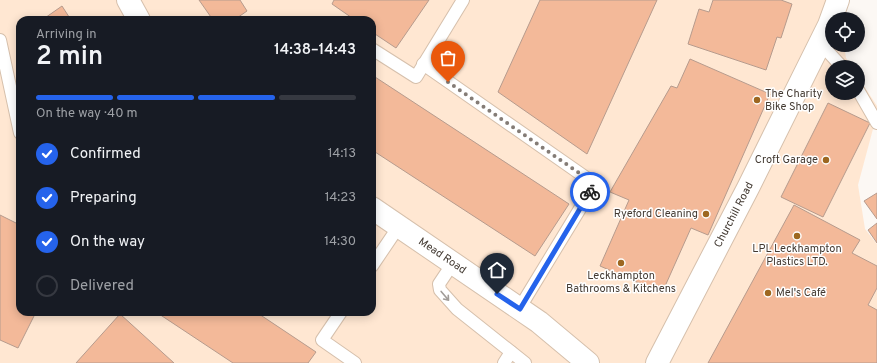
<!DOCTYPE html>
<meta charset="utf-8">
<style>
body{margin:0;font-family:Overpass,sans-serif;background:#242831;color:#f1f3f6;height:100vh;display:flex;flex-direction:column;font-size:15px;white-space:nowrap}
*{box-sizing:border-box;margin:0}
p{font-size:13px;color:#9ea1a6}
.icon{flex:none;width:22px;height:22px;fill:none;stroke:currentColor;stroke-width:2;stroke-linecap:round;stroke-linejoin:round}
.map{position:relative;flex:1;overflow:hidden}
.side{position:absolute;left:16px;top:16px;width:360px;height:300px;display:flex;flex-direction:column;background:#171b24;border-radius:12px;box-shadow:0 2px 10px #0003}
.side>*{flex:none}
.tools{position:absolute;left:825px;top:12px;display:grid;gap:8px}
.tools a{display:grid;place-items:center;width:40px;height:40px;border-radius:50%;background:#171b24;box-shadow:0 2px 10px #0003;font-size:20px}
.pin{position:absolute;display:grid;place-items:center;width:34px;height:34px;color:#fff;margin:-41px -17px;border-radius:50% 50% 50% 0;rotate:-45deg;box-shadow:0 0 4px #0007}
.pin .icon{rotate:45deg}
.courier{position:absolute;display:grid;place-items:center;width:40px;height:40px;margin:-20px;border:3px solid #2563eb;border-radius:50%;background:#fff;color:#222;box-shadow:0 1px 5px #0007}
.headline em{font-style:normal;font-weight:600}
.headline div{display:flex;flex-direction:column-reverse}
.headline{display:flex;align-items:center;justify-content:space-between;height:68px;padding:0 20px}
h1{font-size:26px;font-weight:600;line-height:30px}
.bar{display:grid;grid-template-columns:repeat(4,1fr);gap:6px 4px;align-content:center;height:48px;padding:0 20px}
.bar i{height:5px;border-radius:3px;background:#363941}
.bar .selected{background:#2563eb}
.bar p{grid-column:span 4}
ol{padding:0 20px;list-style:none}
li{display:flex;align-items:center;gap:12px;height:44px}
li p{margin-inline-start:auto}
li .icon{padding:4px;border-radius:50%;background:#2563eb;color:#fff;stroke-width:4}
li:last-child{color:#9ea1a6}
li i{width:22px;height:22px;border:2px solid #363941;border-radius:50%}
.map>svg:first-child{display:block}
.built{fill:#ffe7d2;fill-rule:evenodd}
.building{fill:#f3b999;stroke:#b69b8d}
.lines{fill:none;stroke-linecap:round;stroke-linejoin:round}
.service-casing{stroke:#d6c0ac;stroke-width:14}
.minor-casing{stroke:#d6c0ac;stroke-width:24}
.service{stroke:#fff;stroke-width:12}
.minor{stroke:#fff;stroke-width:22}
.oneway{stroke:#a19c98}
.done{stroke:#847c76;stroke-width:4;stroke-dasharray:0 7.2}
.route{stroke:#2563eb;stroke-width:5}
.poi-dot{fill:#9d6720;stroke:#fff;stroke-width:1.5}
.labels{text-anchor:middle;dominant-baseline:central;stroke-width:3;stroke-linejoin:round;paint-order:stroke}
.poi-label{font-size:11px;fill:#433a32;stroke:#fff;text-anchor:start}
.street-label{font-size:11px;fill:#433a32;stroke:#fff}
</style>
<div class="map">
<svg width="877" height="363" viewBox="0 0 877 363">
<rect width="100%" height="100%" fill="#fcf8f4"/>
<!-- built -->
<path class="built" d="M0,0h836l-4,19v26h12l2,13 6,9h-20v26h26v-16l19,29v8l-19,71 7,44 12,15v119h-877zM20,20h352v292h-352z"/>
<!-- building -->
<g class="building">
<path d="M199,0h41l7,11 -13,9h-21z"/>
<path d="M334,0h95l-33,48 -24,-16v-12h-17l-23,-16z"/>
<path d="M540,0h117l-70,154 -89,-62z"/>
<path d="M713,0h68l11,4 -11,34 -4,-1 -11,33 -78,-26 11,-35 10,3z"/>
<path d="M62,6l9,14h-29z"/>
<path d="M690,59l80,35 -62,141 -17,-7 -29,65 -62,-27 29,-66 -19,-8 61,-106 6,2z"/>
<path d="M372,75l197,129 -34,52 -163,-106z"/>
<path d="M828,103l42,20 -47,94 -42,-20z"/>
<path d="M877,193v26l-13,-18z"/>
<path d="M794,205l66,35 -8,13 25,13v22l-9,17 9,5v53h-169z"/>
<path d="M0,215l20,10v87h16l-18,36 -18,-8z"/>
<path d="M877,223v20l-9,-13z"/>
<path d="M156,312h100l60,40 -8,11h-75z"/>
<path d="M120,314l54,49h-98z"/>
</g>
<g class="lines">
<!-- service casing -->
<g class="service-casing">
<g id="service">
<path d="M0,40l20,93"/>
<path d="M820,43l22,24"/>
<path d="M372,49l44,28 47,-77"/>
<path d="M423,64l172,120 -76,125"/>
<path d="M858,90l19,33"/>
<path d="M453,263l-14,21 1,6 17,19 68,54"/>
<path d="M372,266l27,-40"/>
<path d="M341,312l-19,28 33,23"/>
<path d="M504,363l7,-11"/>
</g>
</g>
<!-- minor casing -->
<g class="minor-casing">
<g id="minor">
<path d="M128,0l11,20"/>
<path id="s1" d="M372,208l167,114 49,41"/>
<path id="s2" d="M657,363l91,-175 81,-163 9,-25"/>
</g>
</g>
<!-- service -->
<use href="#service" class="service"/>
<!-- minor -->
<use href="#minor" class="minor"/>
</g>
<!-- one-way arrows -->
<defs><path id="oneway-shaft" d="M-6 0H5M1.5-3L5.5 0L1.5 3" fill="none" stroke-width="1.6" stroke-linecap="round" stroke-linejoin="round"/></defs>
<use class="oneway" href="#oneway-shaft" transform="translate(445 296) rotate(50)"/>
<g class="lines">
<!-- done -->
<path class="done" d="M448,82l147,102 -5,8"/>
<!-- route -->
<path class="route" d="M497,294l23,15 70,-117"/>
</g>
<!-- markers -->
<g class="poi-dot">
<circle cx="757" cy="100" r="4"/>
<circle cx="826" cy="160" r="4"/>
<circle cx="706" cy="214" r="4"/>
<circle cx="797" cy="236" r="4"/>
<circle cx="621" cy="263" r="4"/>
<circle cx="768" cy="293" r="4"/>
</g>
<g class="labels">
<!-- poi labels -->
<g class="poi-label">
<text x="765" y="94">The Charity<tspan x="765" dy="13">Bike Shop</tspan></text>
<text x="818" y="160" text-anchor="end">Croft Garage</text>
<text x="698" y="214" text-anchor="end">Ryeford Cleaning</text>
<text x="797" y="249" text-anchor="middle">LPL Leckhampton<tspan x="797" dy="13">Plastics LTD.</tspan></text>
<text x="621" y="276" text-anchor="middle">Leckhampton<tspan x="621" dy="13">Bathrooms &amp; Kitchens</tspan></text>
<text x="776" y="293">Mel's Café</text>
</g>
<!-- street labels -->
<g class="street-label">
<text stroke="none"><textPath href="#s2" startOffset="167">Churchill Road</textPath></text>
<text stroke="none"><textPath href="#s1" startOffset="85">Mead Road</textPath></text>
</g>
</g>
</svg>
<div class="tools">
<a><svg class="icon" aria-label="locate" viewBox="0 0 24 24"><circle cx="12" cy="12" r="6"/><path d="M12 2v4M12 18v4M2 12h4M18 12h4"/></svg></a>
<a><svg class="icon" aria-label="layers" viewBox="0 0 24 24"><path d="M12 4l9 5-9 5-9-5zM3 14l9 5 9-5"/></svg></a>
</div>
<div class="pin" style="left:448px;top:82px;background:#ea580c"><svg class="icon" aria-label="bag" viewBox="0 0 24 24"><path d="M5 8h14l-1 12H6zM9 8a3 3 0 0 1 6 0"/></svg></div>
<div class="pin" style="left:497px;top:294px;background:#1f2937"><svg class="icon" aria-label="home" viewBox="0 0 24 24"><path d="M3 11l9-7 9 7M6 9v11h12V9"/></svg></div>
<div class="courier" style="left:590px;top:192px"><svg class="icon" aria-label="bike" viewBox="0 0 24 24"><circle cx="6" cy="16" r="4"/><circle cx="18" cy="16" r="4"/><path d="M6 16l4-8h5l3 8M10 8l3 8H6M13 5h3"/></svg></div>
<section class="side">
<div class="headline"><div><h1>2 min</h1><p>Arriving in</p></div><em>14:38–14:43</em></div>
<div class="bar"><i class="selected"></i><i class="selected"></i><i class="selected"></i><i></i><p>On the way · 40 m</p></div>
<ol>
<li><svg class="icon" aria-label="check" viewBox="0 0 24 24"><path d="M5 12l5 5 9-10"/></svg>Confirmed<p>14:13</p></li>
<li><svg class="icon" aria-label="check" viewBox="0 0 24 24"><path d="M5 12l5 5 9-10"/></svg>Preparing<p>14:23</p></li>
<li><svg class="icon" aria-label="check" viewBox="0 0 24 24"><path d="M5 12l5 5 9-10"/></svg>On the way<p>14:30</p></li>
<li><i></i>Delivered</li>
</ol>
</section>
</div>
